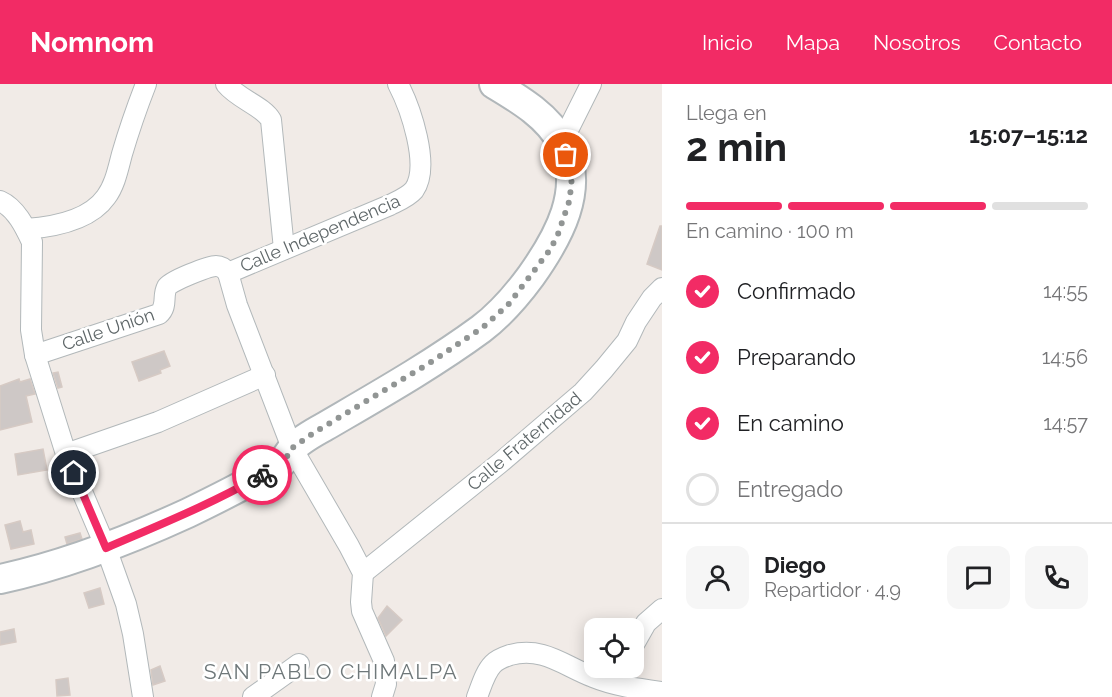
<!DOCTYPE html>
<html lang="es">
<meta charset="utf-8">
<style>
body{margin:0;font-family:Raleway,sans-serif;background:#f6f6f6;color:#202124;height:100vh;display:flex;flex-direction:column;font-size:22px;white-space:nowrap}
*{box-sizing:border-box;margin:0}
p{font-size:20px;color:#757577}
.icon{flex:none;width:33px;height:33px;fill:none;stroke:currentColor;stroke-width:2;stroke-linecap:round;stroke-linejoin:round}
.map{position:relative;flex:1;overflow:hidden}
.details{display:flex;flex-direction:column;background:#fff;width:450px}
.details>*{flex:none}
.fabs{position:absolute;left:584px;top:534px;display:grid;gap:12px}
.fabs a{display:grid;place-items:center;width:60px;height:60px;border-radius:12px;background:#fff;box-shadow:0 3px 15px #0003;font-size:30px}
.pin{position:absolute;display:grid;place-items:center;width:51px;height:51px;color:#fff;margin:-26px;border:3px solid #fff;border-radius:50%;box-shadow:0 2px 6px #0007}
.courier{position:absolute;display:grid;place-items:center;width:60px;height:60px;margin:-30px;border:4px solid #f22b65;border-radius:50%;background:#fff;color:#222;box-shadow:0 2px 8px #0007}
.overview em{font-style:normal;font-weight:700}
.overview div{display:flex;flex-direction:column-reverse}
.overview{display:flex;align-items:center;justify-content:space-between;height:102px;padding:0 24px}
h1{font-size:39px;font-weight:700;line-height:45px}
.bar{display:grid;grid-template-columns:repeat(4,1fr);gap:9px 6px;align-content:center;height:72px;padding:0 24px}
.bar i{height:8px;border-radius:4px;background:#e0e0e0}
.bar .active{background:#f22b65}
.bar p{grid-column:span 4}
.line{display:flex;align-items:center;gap:15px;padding:0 24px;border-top:2px solid #e0e0e0}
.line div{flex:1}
.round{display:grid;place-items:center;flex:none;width:63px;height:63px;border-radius:12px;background:#f6f6f6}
ol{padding:0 24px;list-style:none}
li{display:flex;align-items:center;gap:18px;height:66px}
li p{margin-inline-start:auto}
li .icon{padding:6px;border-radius:50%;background:#f22b65;color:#fff;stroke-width:4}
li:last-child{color:#757577}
li i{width:33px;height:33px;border:3px solid #e0e0e0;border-radius:50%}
header{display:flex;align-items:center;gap:36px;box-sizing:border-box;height:84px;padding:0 30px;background:#f22b65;color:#fff}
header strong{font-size:28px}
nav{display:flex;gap:33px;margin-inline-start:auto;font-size:21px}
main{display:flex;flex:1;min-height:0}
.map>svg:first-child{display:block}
.building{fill:#cec8c6;stroke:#d6cac4;stroke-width:1.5}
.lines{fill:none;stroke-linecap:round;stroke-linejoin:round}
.street-casing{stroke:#b2b8ba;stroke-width:22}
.secondary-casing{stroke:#b1b7ba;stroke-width:32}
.street{stroke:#fff;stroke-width:20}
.secondary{stroke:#fff;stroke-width:28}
.done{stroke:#919594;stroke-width:6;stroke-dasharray:0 10.8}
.route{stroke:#f22b65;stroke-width:8}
.labels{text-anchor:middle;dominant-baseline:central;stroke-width:5;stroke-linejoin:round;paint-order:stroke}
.street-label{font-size:18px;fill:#5e6668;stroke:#fff}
.quarter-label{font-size:21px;letter-spacing:1.5px;fill:#6f787a;stroke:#fff}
</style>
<header>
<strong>Nomnom</strong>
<nav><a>Inicio</a><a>Mapa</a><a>Nosotros</a><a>Contacto</a></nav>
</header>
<main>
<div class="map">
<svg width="662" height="613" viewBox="0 0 662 613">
<rect width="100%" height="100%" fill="#f1ebe7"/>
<!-- building -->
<g class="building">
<path d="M660,142h2v44l-15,-6z"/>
<path d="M164,267l6,15 -10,4 1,3 -22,8 -7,-19z"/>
<path d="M58,288l4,15 -4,1 -5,-15z"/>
<path d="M19,295l1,3 10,-3 5,15 -9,2 6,26 -32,8v-44z"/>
<path d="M43,365l4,21 -29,5 -3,-21z"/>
<path d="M20,437l3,11 8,-2 3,14 -23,5 -6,-24z"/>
<path d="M80,449l2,6 -15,5 -2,-7z"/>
<path d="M100,504l4,16 -15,4 -5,-15z"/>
<path d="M387,522l15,14 -16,16 -8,-18z"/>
<path d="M14,545l2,13 -16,3v-13z"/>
<path d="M160,582l5,15 -12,4 -2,-15z"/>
<path d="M68,594l2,17 -13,1 -1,-16z"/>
</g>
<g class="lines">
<!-- street casing -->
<g class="street-casing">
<g id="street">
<path d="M226,0c12,15 37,22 45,36l13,129"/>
<path d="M562,58l29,-58"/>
<path d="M0,117c16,7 25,26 32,41l-1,88 4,25 31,99 40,94 20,56 7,30 10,63"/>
<path d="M26,145c27,-2 63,-8 80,-32 9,-12 12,-28 16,-43 7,-24 15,-47 24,-70"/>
<path d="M228,189l9,32 55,143 57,98 14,27 -2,29 1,9 22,50 2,23 -4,13"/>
<path d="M228,189l162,-68c8,-4 18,-8 24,-15 17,-24 -4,-83 -16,-106"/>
<path d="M35,271l124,-41c9,-8 3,-18 8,-27 3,-6 42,-21 49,-21 6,0 9,3 12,7"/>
<path d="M66,370l92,-32 107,-47"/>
<path d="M363,489l137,-110 83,-71 21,-23 23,-28 9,-19 16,-24 10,-10"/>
<path d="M633,562l13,-23 16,-14"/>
<path d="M253,613l46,-33"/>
<path d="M477,613c4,-10 8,-25 16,-33 5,-5 11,-7 17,-9 33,-9 54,11 83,22 22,9 46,12 69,15"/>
</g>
</g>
<!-- secondary casing -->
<g class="secondary-casing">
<path id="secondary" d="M0,495c66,-14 127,-38 188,-66 31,-15 62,-30 92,-49 6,-4 8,-12 14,-17 8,-8 19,-14 30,-20 53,-31 108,-62 157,-98 20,-15 36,-34 50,-53 27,-38 55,-87 31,-133 -14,-27 -43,-44 -68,-59"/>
</g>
<!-- street -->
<use href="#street" class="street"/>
<!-- secondary -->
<use href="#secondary" class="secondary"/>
</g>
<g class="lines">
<!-- done -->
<path class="done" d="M262,391l21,-12 9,-15 23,-16 113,-68 54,-36 26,-23 41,-54 8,-14 12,-35 2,-14 1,-14 -6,-19"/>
<!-- route -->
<path class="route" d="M74,389l32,75c53,-23 106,-44 156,-73"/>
</g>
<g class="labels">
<!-- street labels -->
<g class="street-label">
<text transform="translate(320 149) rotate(-23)">Calle Independencia</text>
<text transform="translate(108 245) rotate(-19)">Calle Unión</text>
<text transform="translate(524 357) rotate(-40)">Calle Fraternidad</text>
</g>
<!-- quarter labels -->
<g class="quarter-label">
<text x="331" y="587">SAN PABLO CHIMALPA</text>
</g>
</g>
</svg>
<div class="fabs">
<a><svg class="icon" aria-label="locate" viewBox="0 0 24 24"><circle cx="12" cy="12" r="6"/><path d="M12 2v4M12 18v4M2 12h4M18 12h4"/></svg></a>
</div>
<div class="pin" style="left:566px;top:71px;background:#ea580c"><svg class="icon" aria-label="bag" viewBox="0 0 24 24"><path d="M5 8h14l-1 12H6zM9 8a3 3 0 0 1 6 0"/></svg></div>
<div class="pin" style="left:74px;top:389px;background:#1f2937"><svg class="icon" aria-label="home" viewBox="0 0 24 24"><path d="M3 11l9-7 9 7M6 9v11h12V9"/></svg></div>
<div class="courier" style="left:262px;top:391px"><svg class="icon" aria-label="bike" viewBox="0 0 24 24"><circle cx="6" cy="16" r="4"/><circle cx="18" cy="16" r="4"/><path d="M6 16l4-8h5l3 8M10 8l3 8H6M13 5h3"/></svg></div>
</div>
<section class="details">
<div class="overview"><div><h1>2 min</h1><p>Llega en</p></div><em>15:07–15:12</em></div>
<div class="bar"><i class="active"></i><i class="active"></i><i class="active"></i><i></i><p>En camino · 100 m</p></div>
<ol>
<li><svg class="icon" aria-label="check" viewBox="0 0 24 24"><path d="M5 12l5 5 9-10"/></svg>Confirmado<p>14:55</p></li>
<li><svg class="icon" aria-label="check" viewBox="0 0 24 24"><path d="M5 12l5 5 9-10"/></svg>Preparando<p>14:56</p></li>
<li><svg class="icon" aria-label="check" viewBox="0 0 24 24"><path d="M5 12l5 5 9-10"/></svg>En camino<p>14:57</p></li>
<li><i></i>Entregado</li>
</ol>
<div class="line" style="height:108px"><a class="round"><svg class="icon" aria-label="person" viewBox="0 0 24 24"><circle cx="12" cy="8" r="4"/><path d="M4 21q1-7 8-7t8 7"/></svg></a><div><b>Diego</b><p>Repartidor · 4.9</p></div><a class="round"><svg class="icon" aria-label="chat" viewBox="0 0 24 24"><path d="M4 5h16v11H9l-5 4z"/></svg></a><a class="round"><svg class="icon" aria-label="phone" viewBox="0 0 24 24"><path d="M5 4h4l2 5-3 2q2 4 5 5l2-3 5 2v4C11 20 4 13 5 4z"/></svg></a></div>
</section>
</main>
